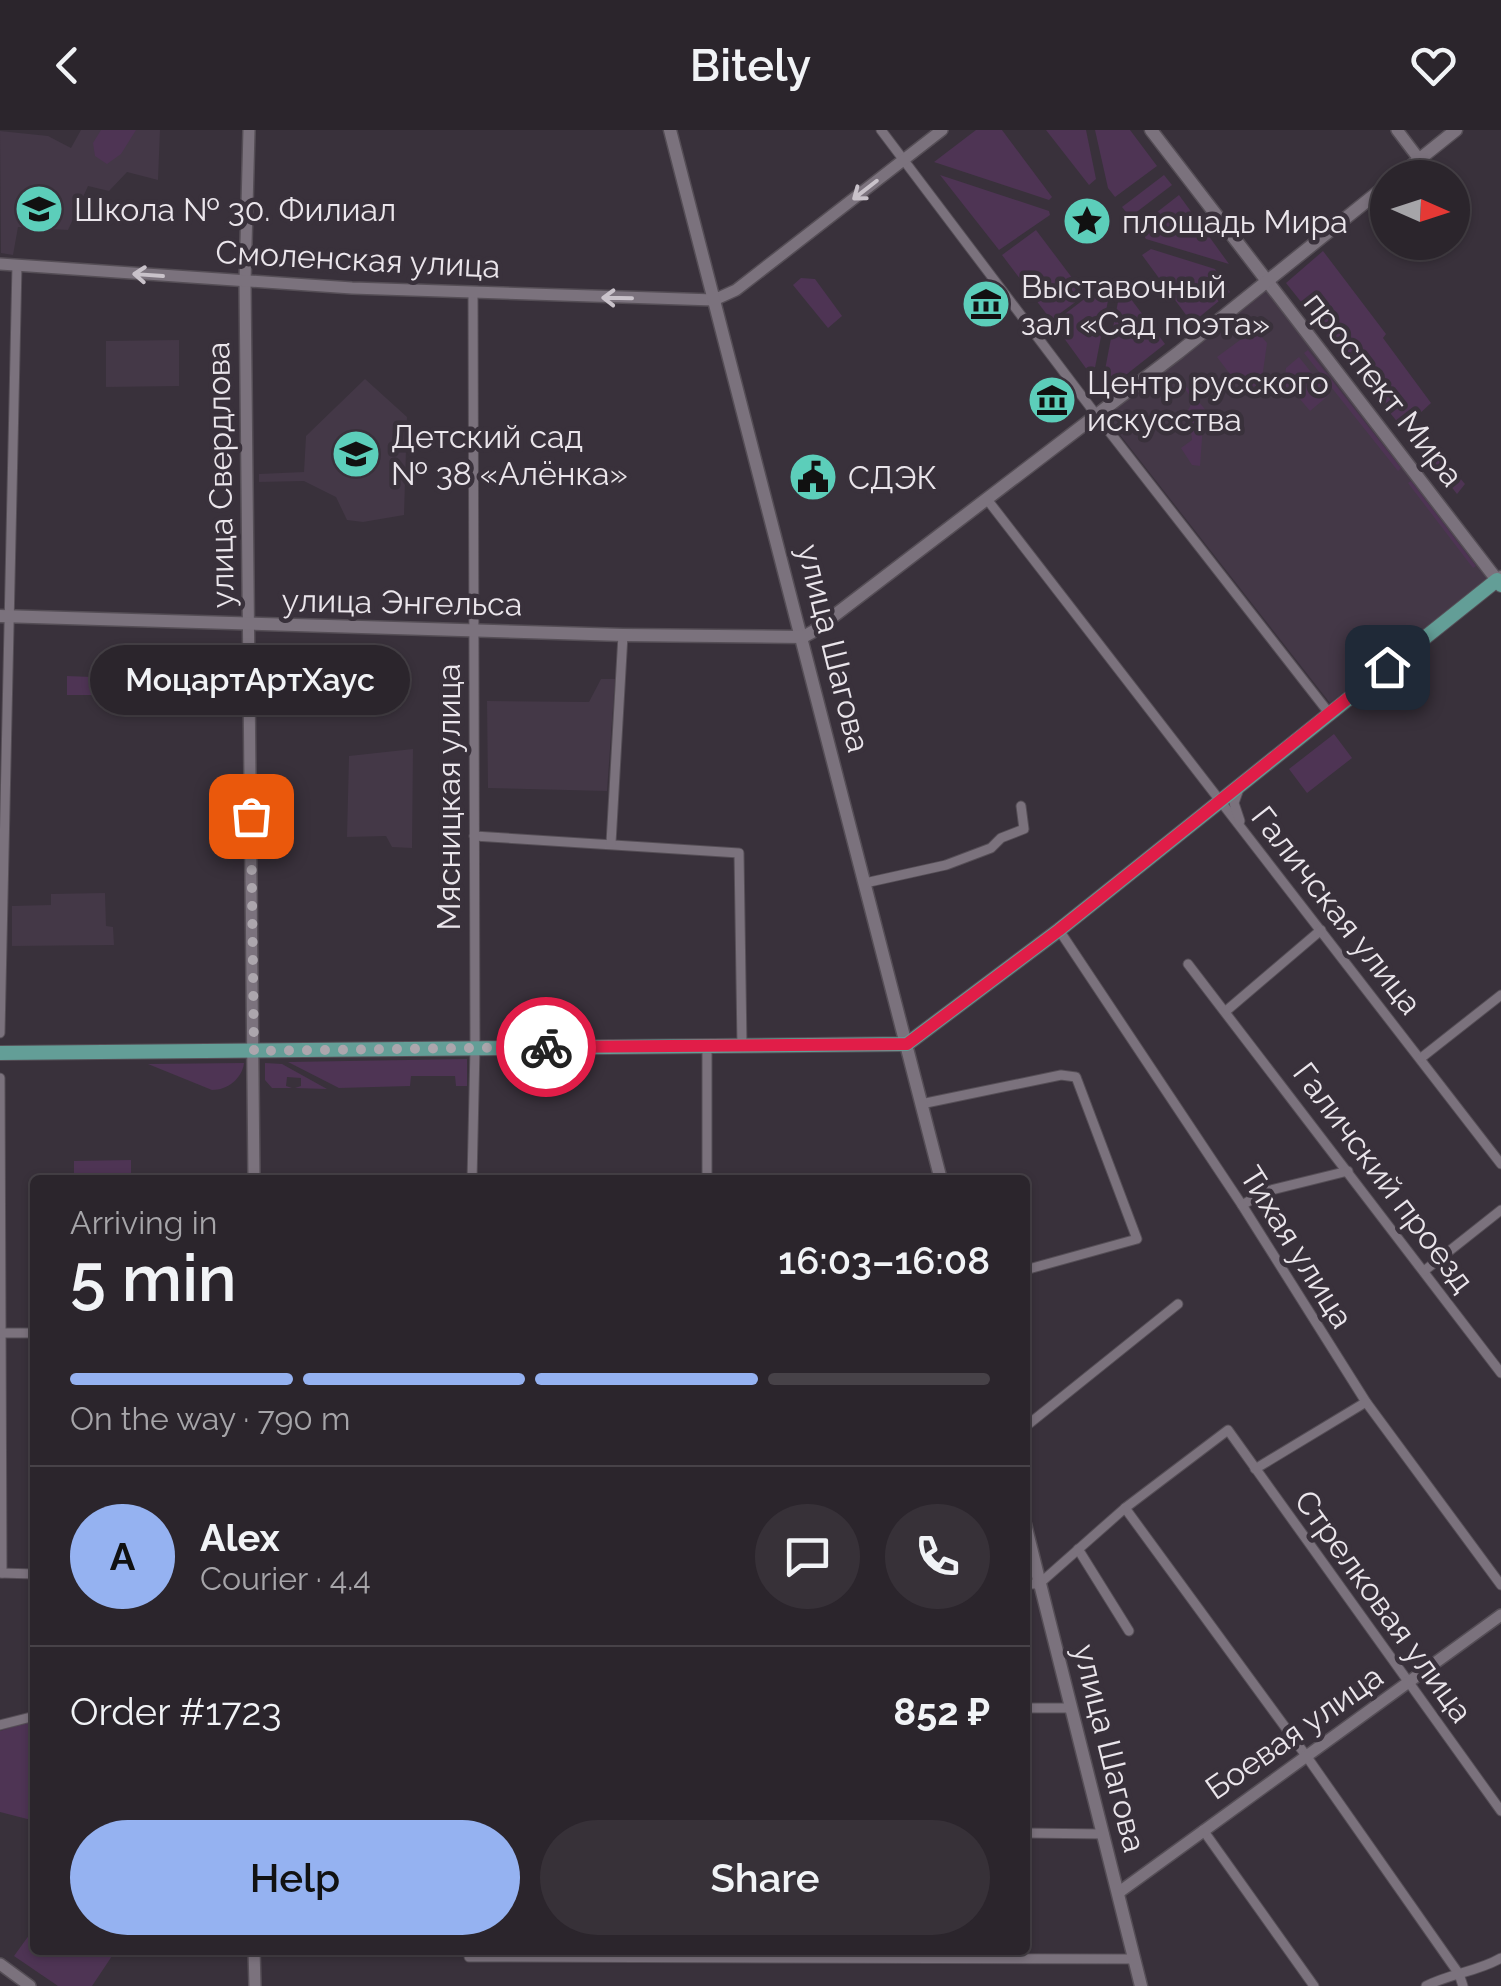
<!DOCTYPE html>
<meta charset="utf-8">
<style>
body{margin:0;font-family:Raleway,sans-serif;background:#373138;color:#f1f3f6;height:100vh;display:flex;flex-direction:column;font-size:38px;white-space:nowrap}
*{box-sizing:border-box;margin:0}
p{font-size:32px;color:#a6a5a9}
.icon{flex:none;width:55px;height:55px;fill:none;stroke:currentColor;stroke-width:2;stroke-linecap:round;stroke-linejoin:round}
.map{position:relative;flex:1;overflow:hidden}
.side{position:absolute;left:30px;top:1045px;width:1000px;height:780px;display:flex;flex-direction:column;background:#2b252c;border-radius:10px;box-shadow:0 2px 8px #0004,0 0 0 2px #474248}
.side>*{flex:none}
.needle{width:65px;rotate:93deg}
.fabs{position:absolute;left:1370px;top:30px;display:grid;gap:20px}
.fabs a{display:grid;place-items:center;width:100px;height:100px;border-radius:50%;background:#2b252c;box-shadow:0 2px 8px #0004,0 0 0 2px #474248;font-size:50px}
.pin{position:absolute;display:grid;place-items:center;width:85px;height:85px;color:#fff;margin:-42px;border-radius:20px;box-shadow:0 5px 15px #0006}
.courier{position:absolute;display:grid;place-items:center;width:100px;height:100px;margin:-50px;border:8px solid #e11d48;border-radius:50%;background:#fff;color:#222;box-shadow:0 2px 12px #0007}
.bubble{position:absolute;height:70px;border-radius:35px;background:#2b252c;box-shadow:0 2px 8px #0004,0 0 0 2px #474248;font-size:32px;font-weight:600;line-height:70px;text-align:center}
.head em{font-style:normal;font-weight:600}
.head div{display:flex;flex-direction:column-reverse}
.head{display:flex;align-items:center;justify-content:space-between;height:170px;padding:0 40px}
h1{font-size:65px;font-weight:600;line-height:75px}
.bar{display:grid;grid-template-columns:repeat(4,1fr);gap:15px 10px;align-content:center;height:120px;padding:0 40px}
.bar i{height:12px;border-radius:8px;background:#474248}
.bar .current{background:#95b2f1}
.bar p{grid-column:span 4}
.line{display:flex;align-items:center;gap:25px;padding:0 40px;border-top:2px solid #474248}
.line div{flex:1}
.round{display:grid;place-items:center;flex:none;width:105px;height:105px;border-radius:52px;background:#373138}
.button{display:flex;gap:20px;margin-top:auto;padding:20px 40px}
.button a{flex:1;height:115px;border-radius:60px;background:#95b2f1;color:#111;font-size:40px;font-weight:600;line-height:115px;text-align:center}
.button a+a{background:#373138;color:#f1f3f6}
header{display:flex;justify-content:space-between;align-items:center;height:130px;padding:0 40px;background:#2b252c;font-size:45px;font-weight:600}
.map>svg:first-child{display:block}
.built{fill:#443847}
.green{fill:#4e3454}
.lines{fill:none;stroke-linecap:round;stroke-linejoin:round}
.minor-casing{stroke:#554e56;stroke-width:11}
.tertiary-casing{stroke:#554e56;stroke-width:14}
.secondary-casing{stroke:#554e56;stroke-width:15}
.primary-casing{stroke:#554e56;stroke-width:16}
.minor{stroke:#7b727d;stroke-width:9}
.tertiary{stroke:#7b727d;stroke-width:11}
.secondary{stroke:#7b727d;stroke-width:12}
.primary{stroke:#639e97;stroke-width:14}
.oneway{stroke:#c9c2ca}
.done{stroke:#aca6ad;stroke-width:10;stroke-dasharray:0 18}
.route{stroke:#e11d48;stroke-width:12}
.labels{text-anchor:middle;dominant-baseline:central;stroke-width:9;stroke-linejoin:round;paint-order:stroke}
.poi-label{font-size:32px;fill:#eae5eb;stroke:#39313b;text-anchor:start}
.street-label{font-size:32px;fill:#eae5eb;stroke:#39313b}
</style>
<header><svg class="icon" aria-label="back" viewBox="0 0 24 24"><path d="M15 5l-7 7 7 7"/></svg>Bitely<svg class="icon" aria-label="heart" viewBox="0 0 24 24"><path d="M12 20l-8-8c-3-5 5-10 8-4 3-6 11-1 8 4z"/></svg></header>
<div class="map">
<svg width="1501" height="1856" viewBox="0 0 1501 1856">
<rect width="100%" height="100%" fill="#39313b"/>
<!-- built -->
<g class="built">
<path d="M81,0h79l-2,50 -31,-8 -18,19 -21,-5 -20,44 -50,-3 -5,28 -12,-2 -1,-122 48,5 23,12z"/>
<path d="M1266,161l222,288 -158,124 -224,-286z"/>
<path d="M179,210v46l-73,1v-46z"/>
<path d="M365,249l42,38 -3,98 -41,7 -16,-2 -11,-23 -32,-16 -45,1v-8l45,-2 2,-36z"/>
<path d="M601,549h14l-8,112 -119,-3 -1,-87 102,1z"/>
<path d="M413,619l-1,99 -20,-1 -6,-11 -39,1 2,-81z"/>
<path d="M105,763l1,33 7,1 1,18 -102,1v-40l39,-1v-11z"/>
</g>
<!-- green -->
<g class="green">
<path d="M101,0h35l-15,24 -14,10 -12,-8 -2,-13z"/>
<path d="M976,0h26l50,67 -3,3 -115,-38z"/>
<path d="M1046,0h40l10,49 -7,6z"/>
<path d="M1095,0h35l27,36 -42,31 -7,-9z"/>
<path d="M940,45l109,36 1,4 -51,35z"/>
<path d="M1164,45l8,10 -42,32 -8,-10z"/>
<path d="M1179,65l50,69 -83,-25 -8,-12z"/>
<path d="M1036,100l49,65 -34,25 -49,-65z"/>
<path d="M1151,119l64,20 15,23 -38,31 -50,-68z"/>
<path d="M1323,121l63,83 -3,4 48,65 -28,26 -117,-146z"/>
<path d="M801,148l14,1 27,37 -14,12 -35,-43z"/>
<path d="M1108,151l3,4 -18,93 -40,-55z"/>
<path d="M1121,156l44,58 -52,41 -9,-10z"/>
<path d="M1255,199l12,14 -6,43h-22l-22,-29z"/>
<path d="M1308,220l93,118 -3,3 -94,-118z"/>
<path d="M1299,227l30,38 -19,16 -16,-19 -10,-3 2,-21z"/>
<path d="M1174,242l34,41 -5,11 -3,42 -8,-1 -11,-17 11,-8 -4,-30 5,-9z"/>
<path d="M1440,325l25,29 -8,10 -26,-33z"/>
<path d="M1411,351l65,85 -3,2 -65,-85z"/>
<path d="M67,546l25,1 -1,18h-24z"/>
<path d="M1334,604l18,24 -45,35 -18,-24z"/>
<path d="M467,929v27h-11l-1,-10h-44l-1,10 -71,2 -51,-26z"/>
<path d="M244,933c-2,16 -17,27 -32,27l-64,-26z"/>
<path d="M265,933l17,1 45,25 -32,-1 6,-2v-8l-14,-1 -1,9 6,2h-20l-7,-8z"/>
<path d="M131,1030v20h-57v-19z"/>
<path d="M35,1590v101l-35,-9v-81z"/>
<path d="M35,1797v23h81l-24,36h-34l-44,-30z"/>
</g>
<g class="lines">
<!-- minor casing -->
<g class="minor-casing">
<g id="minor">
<path d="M881,0l216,286 232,297"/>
<path d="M986,368l515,666"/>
<path d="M1239,659l-5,14 6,18"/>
<path d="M474,706l265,17 3,193"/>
<path d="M611,713l12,-208"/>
<path d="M865,753l81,-18 45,-17 10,-10 23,-9 -3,-23"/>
<path d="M1059,800l183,275 124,197 135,183"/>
<path d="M1188,834l313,409"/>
<path d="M1226,881l95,-81"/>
<path d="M0,903l17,-768"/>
<path d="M1421,928l80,-63"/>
<path d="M0,948l2,495"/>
<path d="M921,974l140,-29 15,2 61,162 -112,31"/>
<path d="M472,1050l3,-132 -2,-754"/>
<path d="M707,1050v-134"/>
<path d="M1242,1075l25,-14 81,-20"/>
<path d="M1424,1141l77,-61"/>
<path d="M2,1203h33"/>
<path d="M1025,1297l153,-123"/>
<path d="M1255,1339l111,-67"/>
<path d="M1125,1378l182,249 152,217 4,12"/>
<path d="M1078,1419l51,82"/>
<path d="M0,1443l35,1"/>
<path d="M1025,1454h14l86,-76 103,-78 273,381"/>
<path d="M1025,1578h47"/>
<path d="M0,1595l35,-9"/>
<path d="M1203,1700l111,156"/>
<path d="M1025,1703l79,1"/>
<path d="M469,1820v7l665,2"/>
<path d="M1426,1856c25,-13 51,-14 75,-28"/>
</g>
</g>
<!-- tertiary casing -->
<g class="tertiary-casing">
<g id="tertiary">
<path d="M249,0l-4,152 9,898"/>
<path d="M1397,0l22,29"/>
<path d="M0,134l352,24 362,12 22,-10 206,-160"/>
<path d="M1118,1763l383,-278"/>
<path d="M254,1820l1,36"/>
<path d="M0,1834l30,22"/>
</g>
</g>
<!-- secondary casing -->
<g class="secondary-casing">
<g id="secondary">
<path d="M670,0l271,1050"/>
<path d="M1151,0l346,450 4,-3"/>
<path d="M1396,48l60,-48"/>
<path d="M0,486l623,19 180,2 11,-6 365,-279 209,-168"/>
<path d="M1025,1394l116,462"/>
</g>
</g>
<!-- primary casing -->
<g class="primary-casing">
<path id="primary" d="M0,923l907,-9 152,-114 438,-350 4,5"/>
</g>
<!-- minor -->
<use href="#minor" class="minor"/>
<!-- tertiary -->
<use href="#tertiary" class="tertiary"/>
<!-- secondary -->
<use href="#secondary" class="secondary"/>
<!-- primary -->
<use href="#primary" class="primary"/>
</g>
<!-- one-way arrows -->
<defs><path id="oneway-shaft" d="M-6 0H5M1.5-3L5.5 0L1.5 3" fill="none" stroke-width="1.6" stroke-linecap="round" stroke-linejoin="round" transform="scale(2.5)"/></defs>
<g class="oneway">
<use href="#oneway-shaft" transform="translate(865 60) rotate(142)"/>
<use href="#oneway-shaft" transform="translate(148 145) rotate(-176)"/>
<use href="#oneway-shaft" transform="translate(617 168) rotate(-179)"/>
</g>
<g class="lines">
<!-- done -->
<path class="done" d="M251,686l3,235 292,-4"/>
<!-- route -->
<path class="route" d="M546,917l361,-3 152,-114 328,-263"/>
</g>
<!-- icons -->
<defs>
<g id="school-disc" transform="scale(2.5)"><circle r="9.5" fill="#5cceba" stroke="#39313b"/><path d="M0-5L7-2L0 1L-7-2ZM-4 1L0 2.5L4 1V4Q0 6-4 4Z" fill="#111"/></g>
<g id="sight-disc" transform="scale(2.5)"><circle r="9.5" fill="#5cceba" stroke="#39313b"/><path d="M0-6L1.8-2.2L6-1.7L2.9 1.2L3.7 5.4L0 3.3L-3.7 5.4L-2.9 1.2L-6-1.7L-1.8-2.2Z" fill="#111"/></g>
<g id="museum-disc" transform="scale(2.5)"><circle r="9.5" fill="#5cceba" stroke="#39313b"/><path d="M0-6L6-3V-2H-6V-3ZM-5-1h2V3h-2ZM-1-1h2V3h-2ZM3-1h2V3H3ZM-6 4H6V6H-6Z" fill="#111"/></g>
<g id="civic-disc" transform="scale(2.5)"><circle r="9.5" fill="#5cceba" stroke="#39313b"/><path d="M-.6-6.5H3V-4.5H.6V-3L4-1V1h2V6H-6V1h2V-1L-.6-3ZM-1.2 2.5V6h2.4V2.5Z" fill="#111"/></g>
</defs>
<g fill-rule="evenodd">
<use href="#school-disc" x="39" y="79"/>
<use href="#sight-disc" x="1087" y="91"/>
<use href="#museum-disc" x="986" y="174"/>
<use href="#museum-disc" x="1052" y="270"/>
<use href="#school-disc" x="356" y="324"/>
<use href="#civic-disc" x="813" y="347"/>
</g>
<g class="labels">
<!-- poi labels -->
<g class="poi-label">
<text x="74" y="79">Школа № 30. Филиал</text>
<text x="1122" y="91">площадь Мира</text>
<text x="1021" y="156">Выставочный<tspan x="1021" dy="37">зал «Сад поэта»</tspan></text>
<text x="1087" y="252">Центр русского<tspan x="1087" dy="37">искусства</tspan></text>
<text x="391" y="306">Детский сад<tspan x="391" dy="37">№ 38 «Алёнка»</tspan></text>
<text x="848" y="347">СДЭК</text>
</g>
<!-- street labels -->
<g class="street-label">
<text transform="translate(358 129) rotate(3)">Смоленская улица</text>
<text transform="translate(1384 259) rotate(52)">проспект Мира</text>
<text transform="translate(220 345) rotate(-91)">улица Свердлова</text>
<text transform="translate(402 472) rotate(1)">улица Энгельса</text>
<text transform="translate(834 518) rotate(76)">улица Шагова</text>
<text transform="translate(448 667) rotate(-90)">Мясницкая улица</text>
<text transform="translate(1337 780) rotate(52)">Галичская улица</text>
<text transform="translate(1384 1047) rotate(53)">Галичский проезд</text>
<text transform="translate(1297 1117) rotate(58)">Тихая улица</text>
<text transform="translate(1384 1476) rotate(54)">Стрелковая улица</text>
<text transform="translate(1294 1602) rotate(-35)">Боевая улица</text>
<text transform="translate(1110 1618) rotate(76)">улица Шагова</text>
</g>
</g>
</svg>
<div class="fabs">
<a><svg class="needle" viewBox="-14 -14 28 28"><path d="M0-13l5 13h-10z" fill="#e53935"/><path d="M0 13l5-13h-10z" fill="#a6a5a9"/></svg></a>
</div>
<div class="pin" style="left:251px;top:686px;background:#ea580c"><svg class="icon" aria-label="bag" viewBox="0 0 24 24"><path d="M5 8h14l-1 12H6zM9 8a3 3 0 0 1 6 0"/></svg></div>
<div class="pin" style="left:1387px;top:537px;background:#1f2937"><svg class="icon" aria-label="home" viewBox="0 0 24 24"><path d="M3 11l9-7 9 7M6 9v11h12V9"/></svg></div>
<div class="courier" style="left:546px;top:917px"><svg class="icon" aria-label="bike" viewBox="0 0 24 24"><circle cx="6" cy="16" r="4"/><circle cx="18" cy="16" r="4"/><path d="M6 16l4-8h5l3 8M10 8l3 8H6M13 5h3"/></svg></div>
<div class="bubble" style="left:90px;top:515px;width:320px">МоцартАртХаус</div>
<section class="side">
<div class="head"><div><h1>5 min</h1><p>Arriving in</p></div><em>16:03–16:08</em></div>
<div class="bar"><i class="current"></i><i class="current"></i><i class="current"></i><i></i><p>On the way · 790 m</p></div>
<div class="line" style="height:180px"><b class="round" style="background:#95b2f1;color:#111">A</b><div><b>Alex</b><p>Courier · 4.4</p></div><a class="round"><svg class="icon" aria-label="chat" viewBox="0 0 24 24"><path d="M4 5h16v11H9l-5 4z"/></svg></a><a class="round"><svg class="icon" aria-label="phone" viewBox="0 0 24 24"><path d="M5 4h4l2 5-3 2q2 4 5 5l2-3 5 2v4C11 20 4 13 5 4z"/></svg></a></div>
<div class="line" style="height:130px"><div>Order #1723</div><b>852 ₽</b></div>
<div class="button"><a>Help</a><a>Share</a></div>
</section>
</div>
